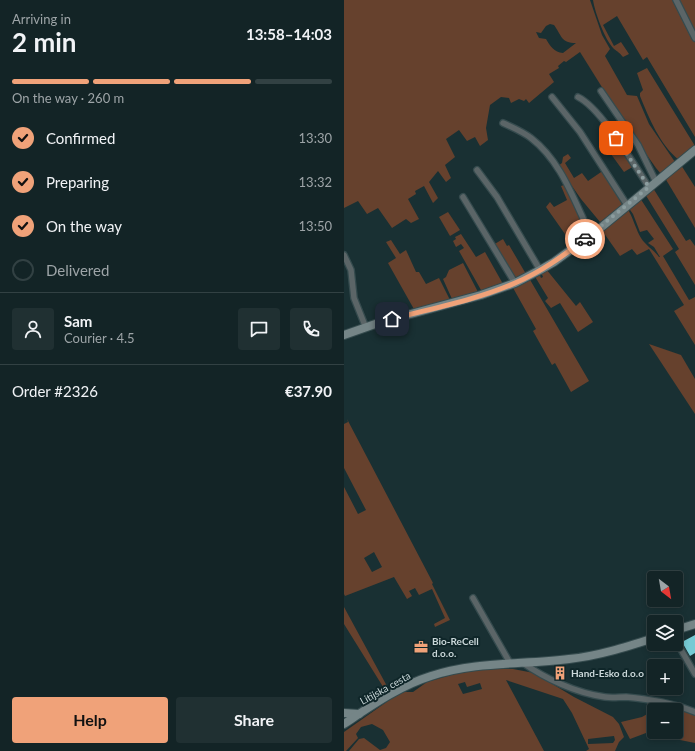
<!DOCTYPE html>
<meta charset="utf-8">
<style>
body{margin:0;font-family:Lato,sans-serif;background:#203032;color:#f1f3f6;height:100vh;display:flex;flex-direction:column;font-size:15px;white-space:nowrap}
*{box-sizing:border-box;margin:0}
p{font-size:13px;color:#9da4a7}
.icon{flex:none;width:22px;height:22px;fill:none;stroke:currentColor;stroke-width:2;stroke-linecap:round;stroke-linejoin:round}
.map{position:relative;flex:1;overflow:hidden}
.panel{display:flex;flex-direction:column;background:#132426;width:344px}
.panel>*{flex:none}
.needle{width:26px;rotate:149deg}
.controls{position:absolute;left:303px;top:571px;display:grid;gap:8px}
.controls a{display:grid;place-items:center;width:36px;height:36px;border-radius:4px;background:#132426;box-shadow:0 2px 6px #0003,0 0 0 1px #324143;font-size:20px}
.pin{position:absolute;display:grid;place-items:center;width:34px;height:34px;color:#fff;margin:-17px;border-radius:8px;box-shadow:0 2px 6px #0006}
.courier{position:absolute;display:grid;place-items:center;width:40px;height:40px;margin:-20px;border:3px solid #f0a279;border-radius:50%;background:#fff;color:#222;box-shadow:0 1px 5px #0007}
.headline em{font-style:normal;font-weight:700}
.headline div{display:flex;flex-direction:column-reverse}
.headline{display:flex;align-items:center;justify-content:space-between;height:68px;padding:0 12px}
h1{font-size:26px;font-weight:700;line-height:30px}
.bar{display:grid;grid-template-columns:repeat(4,1fr);gap:6px 4px;align-content:center;height:48px;padding:0 12px}
.bar i{height:5px;border-radius:3px;background:#324143}
.bar .on{background:#f0a279}
.bar p{grid-column:span 4}
.line{display:flex;align-items:center;gap:10px;padding:0 12px;border-top:1px solid #324143}
.line div{flex:1}
.round{display:grid;place-items:center;flex:none;width:42px;height:42px;border-radius:4px;background:#203032}
ol{padding:0 12px;list-style:none}
li{display:flex;align-items:center;gap:12px;height:44px}
li p{margin-inline-start:auto}
li .icon{padding:4px;border-radius:50%;background:#f0a279;color:#111;stroke-width:4}
li:last-child{color:#9da4a7}
li i{width:22px;height:22px;border:2px solid #324143;border-radius:50%}
.primary-button{display:flex;gap:8px;margin-top:auto;padding:8px 12px}
.primary-button a{flex:1;height:46px;border-radius:4px;background:#f0a279;color:#111;font-size:16px;font-weight:700;line-height:46px;text-align:center}
.primary-button a+a{background:#203032;color:#f1f3f6}
main{display:flex;flex:1;min-height:0}
.map>svg:first-child{display:block}
.green{fill:#66412d;fill-rule:evenodd}
.building{fill:#76cad4}
.lines{fill:none;stroke-linecap:round;stroke-linejoin:round}
.street-casing{stroke:#354b4e;stroke-width:8}
.secondary-casing{stroke:#354b4e;stroke-width:10}
.street{stroke:#5b6567;stroke-width:5.5}
.secondary{stroke:#758587;stroke-width:8}
.done{stroke:#8c9d9f;stroke-width:4;stroke-dasharray:0 7.2}
.route{stroke:#f0a279;stroke-width:5}
.labels{text-anchor:middle;dominant-baseline:central;stroke-width:4;stroke-linejoin:round;paint-order:stroke}
.poi-label{font-size:10px;font-weight:bold;fill:#cad7d9;stroke:#0f2629;text-anchor:start}
.street-label{font-size:10px;fill:#cad7d9;stroke:#0f2629}
</style>
<main>
<section class="panel">
<div class="headline"><div><h1>2 min</h1><p>Arriving in</p></div><em>13:58–14:03</em></div>
<div class="bar"><i class="on"></i><i class="on"></i><i class="on"></i><i></i><p>On the way · 260 m</p></div>
<ol>
<li><svg class="icon" aria-label="check" viewBox="0 0 24 24"><path d="M5 12l5 5 9-10"/></svg>Confirmed<p>13:30</p></li>
<li><svg class="icon" aria-label="check" viewBox="0 0 24 24"><path d="M5 12l5 5 9-10"/></svg>Preparing<p>13:32</p></li>
<li><svg class="icon" aria-label="check" viewBox="0 0 24 24"><path d="M5 12l5 5 9-10"/></svg>On the way<p>13:50</p></li>
<li><i></i>Delivered</li>
</ol>
<div class="line" style="height:72px"><a class="round"><svg class="icon" aria-label="person" viewBox="0 0 24 24"><circle cx="12" cy="8" r="4"/><path d="M4 21q1-7 8-7t8 7"/></svg></a><div><b>Sam</b><p>Courier · 4.5</p></div><a class="round"><svg class="icon" aria-label="chat" viewBox="0 0 24 24"><path d="M4 5h16v11H9l-5 4z"/></svg></a><a class="round"><svg class="icon" aria-label="phone" viewBox="0 0 24 24"><path d="M5 4h4l2 5-3 2q2 4 5 5l2-3 5 2v4C11 20 4 13 5 4z"/></svg></a></div>
<div class="line" style="height:52px"><div>Order #2326</div><b>€37.90</b></div>
<div class="primary-button"><a>Help</a><a>Share</a></div>
</section>
<div class="map">
<svg width="351" height="751" viewBox="0 0 351 751">
<rect width="100%" height="100%" fill="#193033"/>
<!-- green -->
<g class="green">
<path d="M0,0h246l12,35 8,14 -5,7 22,39 10,1 12,28 26,38 -14,12 -5,-6 -31,-44 -45,-72 -14,10 -2,-1 -6,5 1,2 -10,6 5,8 -25,21 -3,-4 -2,2 -5,-2 -8,4 -2,-5 -8,-1 -11,8 -4,23 2,12 -8,6 -5,-9 -8,4 -8,-11 -13,9 9,18 -10,8 6,13 -5,4 -8,-11 -9,11 9,16 -5,5 -9,-17 -9,5 1,3 -8,5 11,20 -8,4 -5,-4 -14,9 -14,-20 -11,6 -9,-13 -14,7zM206,24l4,1c8,11 7,18 22,18l-13,10c-9,-1 -13,-7 -17,-14l-7,-1 -3,-6 5,1 5,-7z"/>
<path d="M249,0h82l20,41v96l-48,-80 -4,3 -26,-44 -14,9 11,21 7,-4 8,12 -6,3c-3,-4 -5,-5 -9,-8 -9,-9 -19,-36 -21,-49z"/>
<path d="M334,0h17v34z"/>
<path d="M303,68l48,78 -4,5 -12,9c-19,-15 -30,-42 -39,-64v-3l3,-3 -6,-17z"/>
<path d="M263,134l3,4 2,-1 22,29 -10,6 -24,-33z"/>
<path d="M224,154l3,4 -6,5 9,15 8,-5 6,8 16,-11 19,32v3l-23,17 -19,-23 -23,-33 4,-3 1,-6z"/>
<path d="M337,165l14,22v41l-30,-50z"/>
<path d="M220,185l23,45v4l-12,9 -3,1 -26,-37 4,-5 4,5 13,-7 -6,-14z"/>
<path d="M309,188l33,53 4,-2 5,7v39l-20,-33 4,-3 -34,-55z"/>
<path d="M296,198l33,51 -10,7 26,44 6,-3v48l-21,-34 10,-6 -35,-56 -12,6 -5,-6 -12,7 -19,-27 26,-21c6,9 9,22 14,30 5,8 13,12 18,19h1l-6,-10 -6,-4 6,-4 -7,-9 -7,2 -7,-18 -5,-7z"/>
<path d="M104,212l12,18 -10,6 -11,-19z"/>
<path d="M117,234l15,23 9,-5 18,32 -19,8 -3,-2 -22,-39 5,-3 -3,-4 -5,3 -3,-6 3,-2 -1,-2z"/>
<path d="M159,239l4,7 2,-1 17,29 -11,6 -22,-35z"/>
<path d="M47,240l9,14 6,-4 10,22h3l7,12 13,-6 10,20v3l-34,10 -27,-48 8,-5 -10,-16z"/>
<path d="M119,263l15,29 -1,3 -25,4 -9,-20 3,-2 3,-7z"/>
<path d="M202,269l30,37 4,-4 13,20 -15,10 -18,-29 -9,5 -6,-7 3,-3 -14,-23 5,-2 2,5 2,-1 -2,-5z"/>
<path d="M185,278l60,103 -18,11 -16,-29 -3,2 -19,-34 3,-2 -24,-43z"/>
<path d="M305,344l32,11 14,24v35z"/>
<path d="M3,419l86,164 -1,1 18,36 -15,7 -1,-3 11,-6 -13,-29 -13,6 -4,-7 -6,3 3,5 -5,3 -13,-22 -49,19 -1,-2v-107l14,27 8,-4 -22,-42v-44l4,-2zM30,552l8,15 -10,5 -8,-14z"/>
<path d="M0,607l44,81 6,-3 1,2 -25,16 -2,-2 17,-11 -41,-66z"/>
<path d="M145,669h24l21,4 40,24 39,20 6,7 5,13 -5,5 -4,9h-29l3,-2 -17,-36 -9,-14 -57,-19 38,71h-195l10,-12 5,-1 16,12 6,-2 4,-6 -7,-12 -11,-6 -11,3 -5,7 2,4 -12,13h-2v-19l54,-38 6,-2h9l14,-10 38,-11zM121,682l2,5 13,-4 2,6 -19,5 -5,-10zM270,736l1,4 -2,3 -25,1v-5z"/>
<path d="M304,700l47,13v30l-25,-5 -2,-6h8v-22h-22v20l-24,9 -9,-17 21,-5 7,-4 1,-4 -3,-6z"/>
</g>
<!-- building -->
<g class="building">
<path d="M351,635v18l-5,3 -8,-14z"/>
<path d="M211,669h10v8h-2v3l-8,-3z"/>
</g>
<g class="lines">
<!-- street casing -->
<g class="street-casing">
<g id="street">
<path d="M332,0l19,38"/>
<path d="M257,91l37,54 18,37"/>
<path d="M208,97l28,35 47,73"/>
<path d="M234,97c23,11 56,68 71,90"/>
<path d="M159,123c9,4 20,9 28,15 31,24 43,63 60,97"/>
<path d="M133,170l20,27 43,73"/>
<path d="M119,197l52,86"/>
<path d="M0,255l7,15 3,28 12,30"/>
<path d="M129,598l37,65"/>
<path d="M332,641l19,33"/>
<path d="M179,663c23,16 53,30 82,34 7,1 14,0 21,0 24,2 47,6 69,15"/>
</g>
</g>
<!-- secondary casing -->
<g class="secondary-casing">
<g id="secondary">
<path d="M0,335l37,-13 100,-27 34,-12 25,-13 14,-8 44,-32 97,-80"/>
<path d="M332,630l19,-6"/>
<path d="M0,713l15,1"/>
<path d="M0,724c27,-18 55,-38 87,-48 45,-15 92,-11 138,-17 29,-3 57,-12 85,-21"/>
</g>
</g>
<!-- street -->
<use href="#street" class="street"/>
<!-- secondary -->
<use href="#secondary" class="secondary"/>
</g>
<g class="lines">
<!-- done -->
<path class="done" d="M241,239l64,-52 -33,-49"/>
<!-- route -->
<path class="route" d="M48,319c41,-11 84,-19 123,-36 26,-11 48,-27 70,-44"/>
</g>
<!-- icons -->
<defs>
<g id="office-bare" transform="scale(1.08)"><path d="M-6-3h4V-5.5h4V-3h4V5H-6ZM-1-4.5V-3h2v-1.5ZM-6 0V1H6V0Z" fill="#f0a279" stroke="#0f2629" stroke-width="2.5" paint-order="stroke"/></g>
<g id="building-bare" transform="scale(1.08)"><path d="M-4-6H4V6H1V3H-1V6H-4ZM-2.5-4.3h1.7v1.8h-1.7ZM.8-4.3h1.7v1.8H.8ZM-2.5-1h1.7V.8h-1.7ZM.8-1h1.7V.8H.8Z" fill="#f0a279" stroke="#0f2629" stroke-width="2.5" paint-order="stroke"/></g>
</defs>
<g fill-rule="evenodd">
<use href="#office-bare" x="77" y="647"/>
<use href="#building-bare" x="216" y="673"/>
</g>
<g class="labels">
<!-- poi labels -->
<g class="poi-label">
<text x="88" y="641">Bio-ReCell<tspan x="88" dy="12">d.o.o.</tspan></text>
<text x="227" y="673">Hand-Esko d.o.o</text>
</g>
<!-- street labels -->
<g class="street-label">
<text transform="translate(41 688) rotate(-29)">Litijska cesta</text>
</g>
</g>
</svg>
<div class="controls">
<a><svg class="needle" viewBox="-14 -14 28 28"><path d="M0-13l5 13h-10z" fill="#e53935"/><path d="M0 13l5-13h-10z" fill="#9da4a7"/></svg></a>
<a><svg class="icon" aria-label="layers" viewBox="0 0 24 24"><path d="M12 4l9 5-9 5-9-5zM3 14l9 5 9-5"/></svg></a>
<a>+</a>
<a>−</a>
</div>
<div class="pin" style="left:272px;top:138px;background:#ea580c"><svg class="icon" aria-label="bag" viewBox="0 0 24 24"><path d="M5 8h14l-1 12H6zM9 8a3 3 0 0 1 6 0"/></svg></div>
<div class="pin" style="left:48px;top:319px;background:#1f2937"><svg class="icon" aria-label="home" viewBox="0 0 24 24"><path d="M3 11l9-7 9 7M6 9v11h12V9"/></svg></div>
<div class="courier" style="left:241px;top:239px"><svg class="icon" aria-label="car" viewBox="0 0 24 24"><path d="M5 17H2v-5l4-1 3-4h7l3 4 3 1v5h-3M9 17h6M6 11h13"/><circle cx="7" cy="17" r="2"/><circle cx="17" cy="17" r="2"/></svg></div>
</div>
</main>
